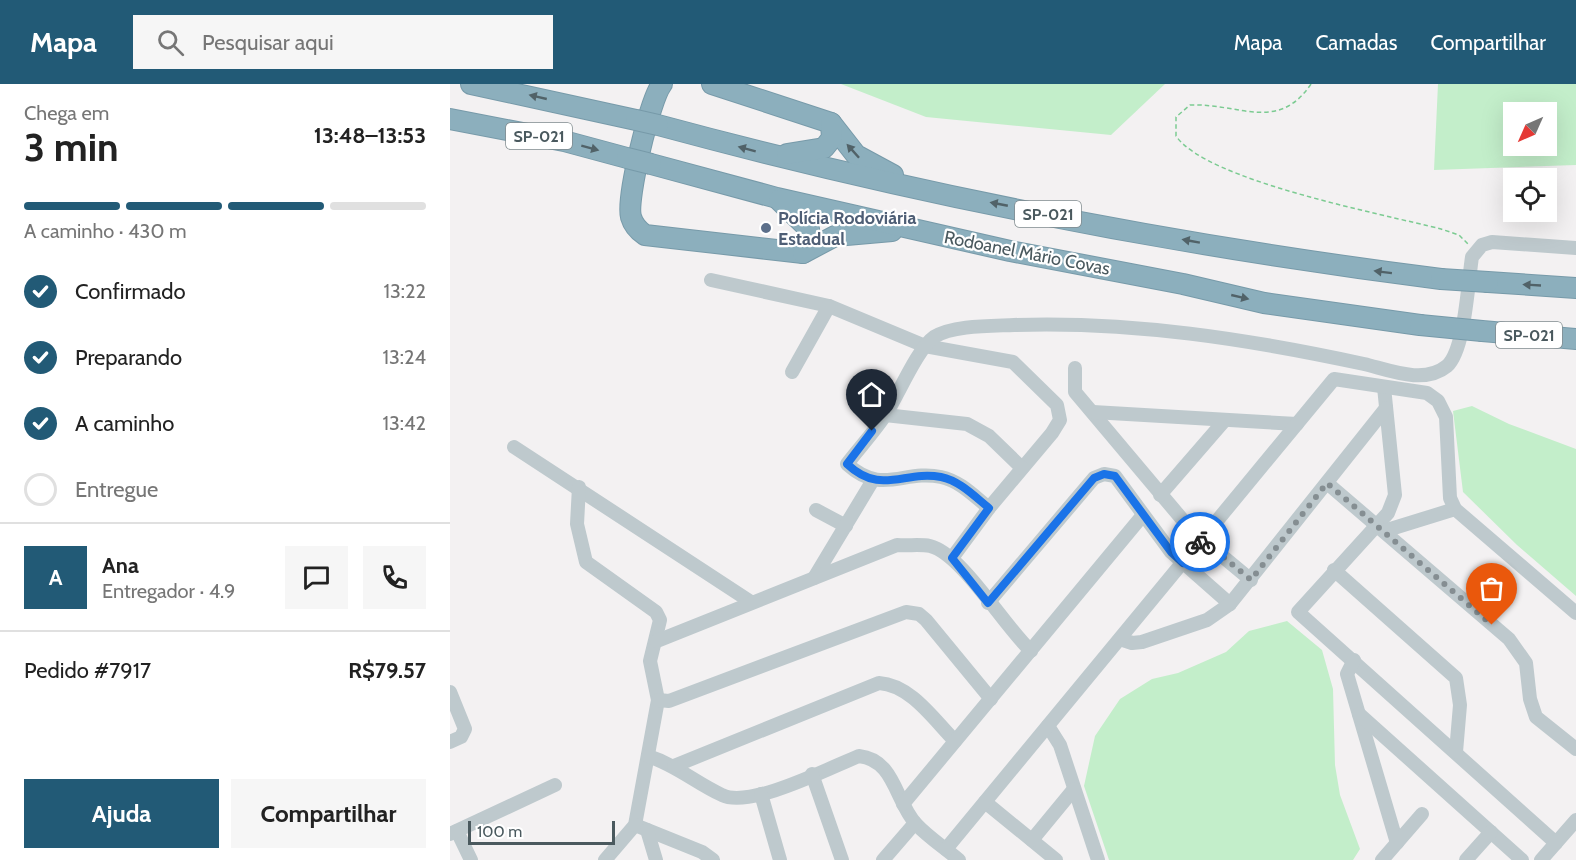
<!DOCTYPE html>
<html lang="pt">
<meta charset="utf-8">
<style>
body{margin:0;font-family:Cabin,sans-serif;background:#f6f6f6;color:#222;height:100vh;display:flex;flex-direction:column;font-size:22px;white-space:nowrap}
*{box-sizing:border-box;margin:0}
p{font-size:20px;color:#767676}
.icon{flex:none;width:33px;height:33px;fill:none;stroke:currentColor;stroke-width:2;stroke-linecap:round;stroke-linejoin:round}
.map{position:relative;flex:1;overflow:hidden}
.details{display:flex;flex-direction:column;background:#fff;width:450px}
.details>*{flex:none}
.needle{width:39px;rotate:225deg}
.controls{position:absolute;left:1053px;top:18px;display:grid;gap:12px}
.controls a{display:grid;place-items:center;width:54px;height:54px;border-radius:0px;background:#fff;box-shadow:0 6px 24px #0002;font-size:30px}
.scale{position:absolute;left:18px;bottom:15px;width:147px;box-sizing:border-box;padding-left:6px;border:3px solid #4a595e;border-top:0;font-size:16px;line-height:21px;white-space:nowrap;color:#4a595e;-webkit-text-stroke:4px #fff;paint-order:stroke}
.pin{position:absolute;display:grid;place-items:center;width:51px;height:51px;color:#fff;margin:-62px -26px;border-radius:50% 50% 50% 0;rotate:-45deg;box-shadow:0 0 6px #0007}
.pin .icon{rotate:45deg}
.courier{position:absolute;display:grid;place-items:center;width:60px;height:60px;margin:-30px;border:4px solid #1a73e8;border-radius:50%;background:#fff;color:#222;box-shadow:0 2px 8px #0007}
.summary em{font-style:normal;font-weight:700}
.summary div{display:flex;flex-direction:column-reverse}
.summary{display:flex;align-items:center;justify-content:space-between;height:102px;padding:0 24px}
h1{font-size:39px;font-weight:700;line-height:45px}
.bar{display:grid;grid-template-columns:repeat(4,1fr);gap:9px 6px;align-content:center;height:72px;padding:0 24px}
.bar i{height:8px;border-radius:4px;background:#e0e0e0}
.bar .selected{background:#225a76}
.bar p{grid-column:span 4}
.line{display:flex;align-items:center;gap:15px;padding:0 24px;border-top:2px solid #e0e0e0}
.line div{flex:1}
.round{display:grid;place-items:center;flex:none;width:63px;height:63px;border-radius:0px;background:#f6f6f6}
ol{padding:0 24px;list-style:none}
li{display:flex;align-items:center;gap:18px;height:66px}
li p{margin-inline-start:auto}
li .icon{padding:6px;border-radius:50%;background:#225a76;color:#fff;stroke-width:4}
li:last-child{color:#767676}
li i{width:33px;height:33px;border:3px solid #e0e0e0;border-radius:50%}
.cta{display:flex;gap:12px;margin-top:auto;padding:12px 24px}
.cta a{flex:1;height:69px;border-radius:0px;background:#225a76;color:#fff;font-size:24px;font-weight:700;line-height:69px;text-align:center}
.cta a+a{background:#f6f6f6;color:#222}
header{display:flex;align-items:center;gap:36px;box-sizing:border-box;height:84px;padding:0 30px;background:#225a76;color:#fff}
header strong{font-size:28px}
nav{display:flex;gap:33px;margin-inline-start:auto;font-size:21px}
.search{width:420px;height:54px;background:#f6f6f6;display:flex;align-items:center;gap:15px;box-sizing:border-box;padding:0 21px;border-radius:0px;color:#767676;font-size:22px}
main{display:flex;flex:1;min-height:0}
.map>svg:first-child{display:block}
.green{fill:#c3eeca;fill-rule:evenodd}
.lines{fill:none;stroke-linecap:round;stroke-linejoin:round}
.highway-casing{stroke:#779aa9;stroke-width:22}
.path{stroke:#7ccb92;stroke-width:1.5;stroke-dasharray:4.5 3;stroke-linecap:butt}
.minor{stroke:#bec9cd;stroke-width:14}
.highway{stroke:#8cafbd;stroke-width:20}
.highway-bridge-casing{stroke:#779aa9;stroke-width:22;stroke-linecap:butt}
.highway-bridge{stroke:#8cafbd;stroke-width:20}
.oneway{fill:#516268}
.done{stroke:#858e92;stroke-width:6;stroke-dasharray:0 10.8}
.route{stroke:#1a73e8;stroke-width:8}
.service-dot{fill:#5c6f8a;stroke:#fff;stroke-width:2}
.labels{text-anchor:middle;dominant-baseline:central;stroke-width:4.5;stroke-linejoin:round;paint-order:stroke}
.shield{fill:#fff;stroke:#808b8e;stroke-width:1.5}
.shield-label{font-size:16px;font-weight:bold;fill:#4a595e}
.service-label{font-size:18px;font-weight:bold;fill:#4e5e75;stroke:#fff;text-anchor:start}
.street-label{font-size:18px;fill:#4a595e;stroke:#fff}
</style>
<header>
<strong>Mapa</strong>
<div class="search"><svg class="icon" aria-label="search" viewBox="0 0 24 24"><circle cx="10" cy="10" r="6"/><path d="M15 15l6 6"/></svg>Pesquisar aqui</div>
<nav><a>Mapa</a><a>Camadas</a><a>Compartilhar</a></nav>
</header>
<main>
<section class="details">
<div class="summary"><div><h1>3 min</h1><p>Chega em</p></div><em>13:48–13:53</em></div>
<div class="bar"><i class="selected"></i><i class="selected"></i><i class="selected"></i><i></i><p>A caminho · 430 m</p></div>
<ol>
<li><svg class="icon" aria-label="check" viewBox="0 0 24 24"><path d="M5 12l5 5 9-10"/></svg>Confirmado<p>13:22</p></li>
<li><svg class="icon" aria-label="check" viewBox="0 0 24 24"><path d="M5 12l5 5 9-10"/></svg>Preparando<p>13:24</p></li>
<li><svg class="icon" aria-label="check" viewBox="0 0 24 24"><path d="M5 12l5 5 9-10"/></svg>A caminho<p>13:42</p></li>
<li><i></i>Entregue</li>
</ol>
<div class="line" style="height:108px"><b class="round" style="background:#225a76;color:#fff">A</b><div><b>Ana</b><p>Entregador · 4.9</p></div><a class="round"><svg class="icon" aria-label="chat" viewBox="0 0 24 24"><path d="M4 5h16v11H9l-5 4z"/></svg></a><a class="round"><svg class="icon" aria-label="phone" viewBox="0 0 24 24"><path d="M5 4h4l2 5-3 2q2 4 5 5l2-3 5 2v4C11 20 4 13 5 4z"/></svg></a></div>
<div class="line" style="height:78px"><div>Pedido #7917</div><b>R$79.57</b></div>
<div class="cta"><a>Ajuda</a><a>Compartilhar</a></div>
</section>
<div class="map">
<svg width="1126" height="776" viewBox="0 0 1126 776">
<rect width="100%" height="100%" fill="#f3f1f2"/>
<!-- green -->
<g class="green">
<path d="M391,0h324l-54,51 -185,-18z"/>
<path d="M988,0h138v81l-142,5zM1096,28v34h-32v-34z"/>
<path d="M1022,322l37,18 67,25v147l-59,-51 -54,-53 -10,-81z"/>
<path d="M837,537l35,29 11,39 2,76 5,30 20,54 -7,11h-244l-25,-74 11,-50 25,-37 32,-20 26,-6 48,-21 23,-21z"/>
</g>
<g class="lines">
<!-- highway casing -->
<g class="highway-casing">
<g id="highway">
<path d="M21,0l165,36"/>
<path d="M212,0c-12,15 -36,115 -31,133 2,7 8,14 14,18l158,18 32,-17 57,-5"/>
<path d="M262,0l119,39 25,32 37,20"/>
<path d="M0,35l114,22 63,17"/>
<path d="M208,41c255,69 522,121 783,154"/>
<path d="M337,70l37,-6 8,-10 -1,-15"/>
<path d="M201,80l126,34 233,53 173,33 81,19 156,22"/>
<path d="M329,116l30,29 1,9 -7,15"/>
<path d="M1038,198l88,6"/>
<path d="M1032,247l94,8"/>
</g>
</g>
<!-- path -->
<path class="path" d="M861,0c-33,49 -72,19 -121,21l-14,12v19c31,45 207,78 265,93l18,6 9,9"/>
<!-- minor -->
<g class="minor">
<path d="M261,196l118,26 96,40 88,16 44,43 3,15 -8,13 -63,75 -37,50"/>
<path d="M625,284v24l117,139 59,49"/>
<path d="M342,288l37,-66"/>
<path d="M934,303l11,108 -7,18 -90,99 258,231"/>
<path d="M643,328l204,12"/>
<path d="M435,331l82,9 22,12 33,32"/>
<path d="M64,363l237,155"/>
<path d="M877,399l182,156 17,24 4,36 6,18 40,32"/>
<path d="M129,403l-2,37 9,38 70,50 4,8 -10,41 8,39 -23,125 -30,35"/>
<path d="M710,411l65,-75"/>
<path d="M539,424c-15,-12 -29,-27 -48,-31 -37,-8 -59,19 -94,-13 13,-17 28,-33 39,-50 12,-19 32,-66 48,-77 19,-12 58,-11 80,-12 118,-4 234,14 350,39 25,6 60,21 83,2 18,-16 21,-84 25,-109l10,-12 10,-3 84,6"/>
<path d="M366,426l30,16"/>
<path d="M934,447l71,-22"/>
<path d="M884,486l122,108 4,27 -4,47"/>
<path d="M364,494l59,-98"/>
<path d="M538,519l106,-125 10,-4 11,2 56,76 59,52"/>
<path d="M670,555l12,4 10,-1 65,-22 23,-16 156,-196"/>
<path d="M207,557l240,-96c11,1 23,-1 33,1 31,7 74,80 101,105"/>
<path d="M904,576l-7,14 50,169"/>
<path d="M0,608l15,37 -4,8 -11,5"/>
<path d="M208,616l11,1 237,-89 13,2 7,6 65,79"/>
<path d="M909,630l163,146"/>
<path d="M598,642l12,19 38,115"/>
<path d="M198,672c28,9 48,27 74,39 28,14 107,-27 137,-39 36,4 36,45 57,68 12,13 29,24 43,36"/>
<path d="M224,682l205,-83c32,2 55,37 76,58"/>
<path d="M362,690l30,86"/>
<path d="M311,710l19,66"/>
<path d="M535,718l71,58"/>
<path d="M453,720l240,-289"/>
<path d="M185,741l67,27 11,8"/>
<path d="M197,746l9,30"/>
<path d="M7,747l14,29"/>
<path d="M0,750l105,-49"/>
<path d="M582,756l42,-51"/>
<path d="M496,765l388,-470 93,14 11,8 8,16 4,81 5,11 121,104"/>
<path d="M433,776l32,-37"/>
<path d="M932,776l40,-46"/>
<path d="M1016,776l25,-28"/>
<path d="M1091,776l35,-40"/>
</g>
<!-- highway -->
<use href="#highway" class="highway"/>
<!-- highway-bridge casing -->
<g class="highway-bridge-casing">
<g id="highway-bridge">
<path d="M186,36l22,5"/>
<path d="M177,74l24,6"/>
<path d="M991,195l47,3"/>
<path d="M970,241l62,6"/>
</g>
</g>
<!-- highway-bridge -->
<use href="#highway-bridge" class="highway-bridge"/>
</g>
<!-- one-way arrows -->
<defs><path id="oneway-solid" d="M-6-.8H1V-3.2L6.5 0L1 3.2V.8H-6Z" transform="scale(1.5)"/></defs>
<g class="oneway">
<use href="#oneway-solid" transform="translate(88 13) rotate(-167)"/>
<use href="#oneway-solid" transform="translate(140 64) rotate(15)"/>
<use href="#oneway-solid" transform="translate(297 65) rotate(-165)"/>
<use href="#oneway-solid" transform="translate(403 67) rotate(-132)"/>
<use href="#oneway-solid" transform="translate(549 120) rotate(-169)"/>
<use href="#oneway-solid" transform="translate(741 157) rotate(-170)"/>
<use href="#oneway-solid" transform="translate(933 188) rotate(-173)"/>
<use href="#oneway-solid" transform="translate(1082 201) rotate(-177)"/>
<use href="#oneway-solid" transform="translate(790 213) rotate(13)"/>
</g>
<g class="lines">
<!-- done -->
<path class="done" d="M750,458l2,-3 49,41 76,-97 165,142"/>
<!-- route -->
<path class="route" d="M422,347l-25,33c34,32 57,6 94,13 19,4 33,19 48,31l-37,50 36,45 106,-125 10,-4 11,2 56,76 12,11 17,-21"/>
</g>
<!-- markers -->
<circle class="service-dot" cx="316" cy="144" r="6"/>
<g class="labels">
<!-- shield labels -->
<g class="shield">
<rect x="56" y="39" width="66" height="26" rx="4.5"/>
<rect x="565" y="117" width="66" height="26" rx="4.5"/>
<rect x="1046" y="238" width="66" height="26" rx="4.5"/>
</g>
<g class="shield-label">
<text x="89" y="52">SP-021</text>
<text x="598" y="130">SP-021</text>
<text x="1079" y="251">SP-021</text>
</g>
<!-- service labels -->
<g class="service-label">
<text x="328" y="134">Polícia Rodoviária<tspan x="328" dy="21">Estadual</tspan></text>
</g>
<!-- street labels -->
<g class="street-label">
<text transform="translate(577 169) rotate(11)">Rodoanel Mário Covas</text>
</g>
</g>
</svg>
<div class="controls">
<a><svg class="needle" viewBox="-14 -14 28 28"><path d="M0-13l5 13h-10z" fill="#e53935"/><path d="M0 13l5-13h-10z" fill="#767676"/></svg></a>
<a><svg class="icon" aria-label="locate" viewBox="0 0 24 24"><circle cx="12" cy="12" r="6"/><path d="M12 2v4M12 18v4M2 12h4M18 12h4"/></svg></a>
</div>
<div class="scale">100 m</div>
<div class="pin" style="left:1042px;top:541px;background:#ea580c"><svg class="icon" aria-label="bag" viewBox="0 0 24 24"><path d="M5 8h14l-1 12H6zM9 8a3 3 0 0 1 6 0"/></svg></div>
<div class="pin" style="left:422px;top:347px;background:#1f2937"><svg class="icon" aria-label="home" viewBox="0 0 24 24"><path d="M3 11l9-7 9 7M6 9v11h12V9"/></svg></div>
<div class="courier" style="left:750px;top:458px"><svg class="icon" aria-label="bike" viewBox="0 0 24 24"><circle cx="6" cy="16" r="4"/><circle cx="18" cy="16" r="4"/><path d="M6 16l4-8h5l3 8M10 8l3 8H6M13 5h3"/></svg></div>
</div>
</main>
